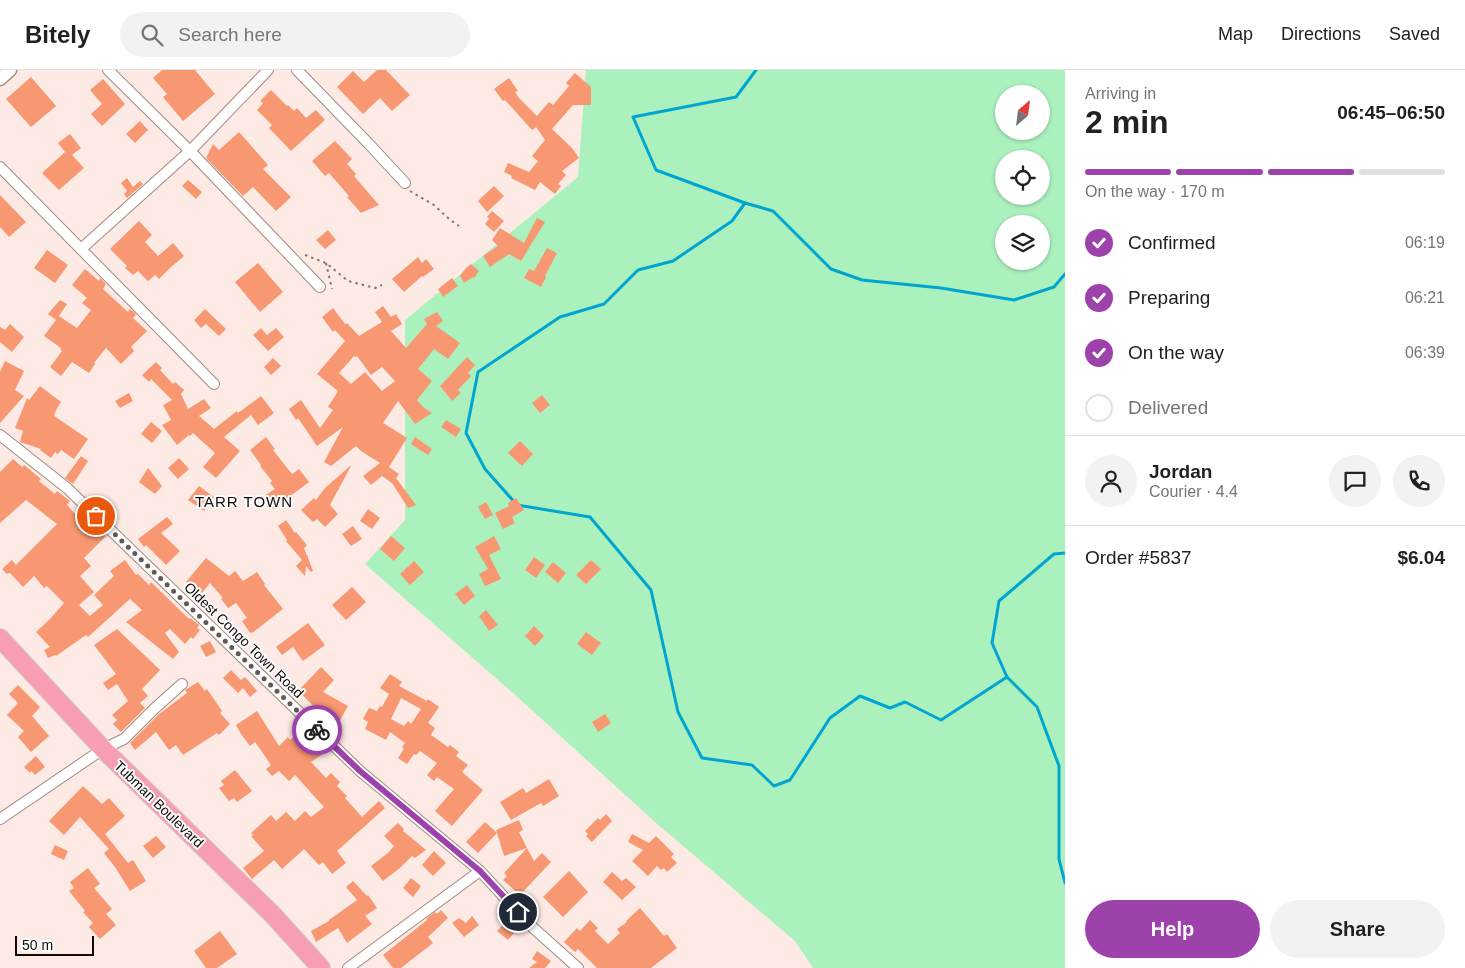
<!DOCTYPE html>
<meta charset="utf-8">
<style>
body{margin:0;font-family:Helvetica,sans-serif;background:#f2f2f2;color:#202124;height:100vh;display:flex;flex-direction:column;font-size:19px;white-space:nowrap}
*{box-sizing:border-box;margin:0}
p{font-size:16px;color:#757577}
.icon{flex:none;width:28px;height:28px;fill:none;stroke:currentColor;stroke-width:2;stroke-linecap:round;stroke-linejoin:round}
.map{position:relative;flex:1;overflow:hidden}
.panel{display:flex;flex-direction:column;background:#fff;width:400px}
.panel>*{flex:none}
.needle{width:32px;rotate:28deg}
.controls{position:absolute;left:995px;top:15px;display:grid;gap:10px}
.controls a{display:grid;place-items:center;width:55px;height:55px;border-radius:50%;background:#fff;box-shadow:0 1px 4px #0004;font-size:25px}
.scale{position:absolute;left:15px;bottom:12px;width:79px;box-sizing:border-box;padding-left:5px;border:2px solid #110a08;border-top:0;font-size:14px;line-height:18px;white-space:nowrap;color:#110a08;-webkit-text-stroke:4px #fcfcfc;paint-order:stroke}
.pin{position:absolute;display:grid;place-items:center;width:42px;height:42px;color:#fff;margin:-21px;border:2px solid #fff;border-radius:50%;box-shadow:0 1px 5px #0007}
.courier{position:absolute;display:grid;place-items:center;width:50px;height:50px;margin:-25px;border:4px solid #9d41ab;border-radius:50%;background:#fff;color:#222;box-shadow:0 1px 6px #0007}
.overview em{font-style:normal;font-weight:700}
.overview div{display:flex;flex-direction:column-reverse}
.overview{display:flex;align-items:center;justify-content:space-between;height:85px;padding:0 20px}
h1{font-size:32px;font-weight:700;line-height:38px}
.bar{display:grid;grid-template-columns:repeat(4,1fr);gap:8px 5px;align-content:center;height:60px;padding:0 20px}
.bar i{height:6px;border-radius:4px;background:#e0e0e0}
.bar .selected{background:#9d41ab}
.bar p{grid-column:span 4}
.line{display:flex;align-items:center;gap:12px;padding:0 20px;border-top:1px solid #e0e0e0}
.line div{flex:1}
.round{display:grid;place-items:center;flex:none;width:52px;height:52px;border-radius:26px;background:#f2f2f2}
ol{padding:0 20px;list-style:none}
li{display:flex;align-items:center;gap:15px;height:55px}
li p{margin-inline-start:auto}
li .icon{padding:5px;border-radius:50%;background:#9d41ab;color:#fff;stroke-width:4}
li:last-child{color:#757577}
li i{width:28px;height:28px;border:2px solid #e0e0e0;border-radius:50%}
.cta{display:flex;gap:10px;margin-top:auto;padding:10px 20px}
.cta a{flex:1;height:58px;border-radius:30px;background:#9d41ab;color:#fff;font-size:20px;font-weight:700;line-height:58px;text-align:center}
.cta a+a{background:#f2f2f2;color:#202124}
header{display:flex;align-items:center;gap:30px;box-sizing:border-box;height:70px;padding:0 25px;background:#fff;border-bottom:1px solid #e0e0e0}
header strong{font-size:24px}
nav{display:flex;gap:28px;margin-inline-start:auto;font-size:18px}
.search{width:350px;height:45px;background:#f2f2f2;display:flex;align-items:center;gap:12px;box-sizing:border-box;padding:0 18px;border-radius:28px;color:#757577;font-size:19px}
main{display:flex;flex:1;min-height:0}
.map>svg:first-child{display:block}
.green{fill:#abf1be;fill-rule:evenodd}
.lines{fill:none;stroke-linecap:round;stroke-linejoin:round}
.stream{stroke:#00a5d0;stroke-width:3}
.building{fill:#f89872;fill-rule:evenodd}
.minor-casing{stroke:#9f8b83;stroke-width:12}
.tertiary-casing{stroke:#9f8b83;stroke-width:15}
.trunk-casing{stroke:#cfcece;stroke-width:20}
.path{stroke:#827672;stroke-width:2;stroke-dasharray:2.5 4;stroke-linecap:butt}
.minor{stroke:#fff;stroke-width:10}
.tertiary{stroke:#fff;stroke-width:12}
.trunk{stroke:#f79eb2;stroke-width:18}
.done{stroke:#645855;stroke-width:5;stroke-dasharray:0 9}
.route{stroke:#9d41ab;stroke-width:6}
.labels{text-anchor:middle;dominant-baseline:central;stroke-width:4;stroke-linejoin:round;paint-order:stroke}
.street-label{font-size:14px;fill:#110a08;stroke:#fcfcfc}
.neighbourhood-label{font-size:15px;letter-spacing:1px;fill:#110a08;stroke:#fcfcfc}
</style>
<header>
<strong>Bitely</strong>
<div class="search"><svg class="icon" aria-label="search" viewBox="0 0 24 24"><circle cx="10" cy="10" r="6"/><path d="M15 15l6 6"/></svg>Search here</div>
<nav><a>Map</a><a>Directions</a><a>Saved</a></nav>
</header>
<main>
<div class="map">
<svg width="1065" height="898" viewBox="0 0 1065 898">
<rect width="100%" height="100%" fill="#fdeae4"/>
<!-- green -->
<path class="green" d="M586,0h479v898h-252l-18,-27 -140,-119 -142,-129 -148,-129 40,-44v-200l173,-143zM1004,24h37v37h-37zM1004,89h37v37h-37zM1004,154h37v37h-37z"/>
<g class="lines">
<!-- stream -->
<g class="stream">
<path d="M756,0l-20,27 -103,20 23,53 89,33 28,8 58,58 31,11 79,8 73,12 40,-13 11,-13"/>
<path d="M745,133l-13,18 -59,40 -35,9 -34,34 -44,13 -82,55 -12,61 19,36 32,36 73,12 61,73 27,122 24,46 50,7 22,21 16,-6 40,-62 30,-22 30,12 15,-6 36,18 66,-43"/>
<path d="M1065,483l-11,1 -55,47 -7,42 15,34 30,30 22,59v93l6,24"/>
</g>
</g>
<!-- building -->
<g class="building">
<path d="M162,0h33l20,24 -32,27 -20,-24 4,-3 -14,-16z"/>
<path d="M377,0h9l24,25 -18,16 -12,-13 -17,16 -26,-27 16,-16 11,11z"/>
<path d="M575,3l16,14v18h-18l-21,24 20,19 7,10 -17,13 4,4 -8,9 3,2 -6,8 -15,-12 -5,8 -24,-12 1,-2 -8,-4 4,-9 21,9 9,-11 -6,-5 13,-16 -9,-13 -4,3 -27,-30 -2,1 -9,-12 15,-11 9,13 -3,1 4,6 18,18 12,-14 4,3 16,-19 -3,-3z"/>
<path d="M31,7l25,29 -25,21 -25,-28z"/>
<path d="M103,9l22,25 -23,22 -11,-12 11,-10 -12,-14z"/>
<path d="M271,20l16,16 1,-1 6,6 3,-3 9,10 10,-8 9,10 -34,31 -22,-23 3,-3 -15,-15 6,-7 -3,-2z"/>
<path d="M140,51l8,9 -13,13 -9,-9z"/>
<path d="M239,62l29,33 -5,4 28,28 -15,14 -23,-24 -10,9 -37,-38 7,-14 6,6z"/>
<path d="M70,64l11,14 -9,7 12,13 -25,22 -17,-17 23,-21 -7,-9z"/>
<path d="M335,71l17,18 -5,5 9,10 -2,2 25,29 -18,8 -14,-16 2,-1 -20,-23 -4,3 -13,-15z"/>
<path d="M127,108l6,9 7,-6 3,3 -16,14 -3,-4 3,-3 -6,-8z"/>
<path d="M188,110l14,12 -6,7 -14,-13z"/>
<path d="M494,116l10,10 -17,16 -9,-11z"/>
<path d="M0,125l26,27 -17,15 -9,-10z"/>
<path d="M492,141l12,10 -10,11 -9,-8 4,-5 -2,-2z"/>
<path d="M537,148l8,4 -24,39 -12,-7 -19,13 -7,-11 15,-10 -6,-6 8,-12 24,15z"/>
<path d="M139,151l13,14 -7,7 13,14 15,-13 11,13 -14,12 -11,11 -4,-4 -7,6 -10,-10 -5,4 -8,-7 2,-2 -17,-17z"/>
<path d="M328,160l8,10 -11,9 -9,-9z"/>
<path d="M547,178l10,5 -12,23 1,1 -5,10 -17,-9 5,-9 5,2z"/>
<path d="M47,180l21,15 -13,18 -21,-15z"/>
<path d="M418,187l4,6 4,-4 8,10 -11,8 -1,-1 -18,16 -12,-13z"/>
<path d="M258,193l25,29 -23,20 -25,-30z"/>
<path d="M471,194l8,7 -5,7 -1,-1 -9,6 -4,-7 6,-8z"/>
<path d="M85,199l14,12 1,-3 6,6 -3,5 25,23 2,-3 5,4 1,2 -3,3 14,13 -16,16 3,4 -13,13 -15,-16 -12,15 1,1 -6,9 -17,-11 -11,14 -11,-9 12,-16 -2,-2 1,-1 -17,-12 12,-16 -8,-6 12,-14 7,4 -8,12 18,12 14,-18 -9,-7 5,-5 -15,-13z"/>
<path d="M452,208l6,8 -15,11 -5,-8z"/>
<path d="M383,236l8,11 5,-3 6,10 -11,7 15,17 21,-24 -3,-5 13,-7 6,9 -7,5 24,17 -12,16 -14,-10 -16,20 14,12 -15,19 6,7 9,6 -17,11 -17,-23 -15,22 24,15 -18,29 10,7 -3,4 20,27 -8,3 -16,-25 -10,-7 -11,9 -8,-9 17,-13 -19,-12 -5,-5 -25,20 -7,-4 19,-35 -26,19 -19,-28 -2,2 -7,-11 12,-9 19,28 13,-18 -5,-3 10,-16 -21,-17 28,-33 -10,-11 -2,2 -11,-15 11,-9 12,16 2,-1 12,13 23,-14 -7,-10zM354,286l1,1 2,-1 14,19 11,-8 13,14 -13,10 -17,-19 -14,12 -12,-11z"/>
<path d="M205,239l21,20 -7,7 -13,-12 -5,4 -7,-8z"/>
<path d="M10,254l14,13 -12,15 -12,-10v-15l5,3z"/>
<path d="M261,258l6,7 9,-7 8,9 -16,14 -15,-16z"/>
<path d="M467,287l8,8 -7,8 3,3 -13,14 3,3 -9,8 -12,-15z"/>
<path d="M273,288l8,8 -10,9 -7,-8z"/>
<path d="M5,291l19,10 -9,19 9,6 -24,27v-51z"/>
<path d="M156,292l6,6 -2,2 13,14 2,-2 9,8 -3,4 7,15 16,-10 7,9 -12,8 15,13 23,-18 1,2 23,-17 13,17 -16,12 -7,-10 -27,22 16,14 -24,27 -13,-11 12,-14 -22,-20 -3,3 -1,-1 -12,10 -15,-20 9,-5 -8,-15 9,-5 -21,-21 -2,3 -7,-7z"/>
<path d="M40,316l21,16 -4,6 -3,8 34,23 -14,20 -13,-9 -3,4 -3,-2 -4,6 -11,-8 1,-1 -21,-7 3,-11 -8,-3 12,-30 2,2z"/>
<path d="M129,323l4,8 -13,7 -5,-7z"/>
<path d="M542,325l8,10 -10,8 -8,-10z"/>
<path d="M446,350l15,9 -5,8 -15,-10z"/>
<path d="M151,352l11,9 -10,12 -11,-9z"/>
<path d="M266,367l9,12 -2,1 19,24 7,-5 10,13 -36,27 -9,-13 11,-7 -5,-6 2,-2 -12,-15 1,-1 -11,-15z"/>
<path d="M415,367l17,12 -4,6 -17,-11z"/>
<path d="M520,371l13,13 -11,12 -14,-13z"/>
<path d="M81,386l7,5 -15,23 -8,-6z"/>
<path d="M179,388l10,11 -11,10 -10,-11z"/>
<path d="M13,389l9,8 2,-2 17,14 -2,2 16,13 2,-3 13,10 -3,4 19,21 5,-5 15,15 -22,22 7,8 -11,10 14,16 -15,13 11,11 13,-11 -9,-10 20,-19 -4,-5 15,-11 11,15 2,-1 11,11 2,-3 38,37 1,-1 9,7 -2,3 3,2 -7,9 -2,-2 -6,7 -15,-15 -5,4 14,19 -6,7 -47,-37 16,-12 -12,-11 -42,38 -2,-2 -30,21 -1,-1 -7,3 -4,-8 6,-3 -14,-15 13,-12 15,-17 -17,-17 -3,2 -10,-12 -11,11 -13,-14 -3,1 -5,-5 10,-9 4,5 41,-41 -31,-24 -26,23v-51z"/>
<path d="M350,396h1l-21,39 8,9 -13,13 -8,-8 -4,3 -12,-12 13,-12 2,2 9,-12z"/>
<path d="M148,398l14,18 -7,8 -16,-12z"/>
<path d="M199,416l15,11 -10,14 -16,-11z"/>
<path d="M516,428l8,12 -12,7 3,6 -12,6 -8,-16 14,-7 -1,-3z"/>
<path d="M486,432l7,13 -8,4 -7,-12z"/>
<path d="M368,439l12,9 -8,11 -12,-8z"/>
<path d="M167,447l6,7 -12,9 19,18 -14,14 -20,-20 -2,2 -6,-8z"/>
<path d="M286,450l9,13 1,-1 11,13 -3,3 3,8 1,-1v3l5,13 -2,1 -5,-6 -1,10 -9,-10 6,-6 -16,-19 1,-1 -9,-14z"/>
<path d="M353,456l9,13 -11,7 -9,-12z"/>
<path d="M391,466l14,12 -11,13 -14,-12z"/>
<path d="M494,466l7,13 -12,6 12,24 -16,7 -6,-12 9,-5 -13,-22z"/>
<path d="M534,487l11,8 -9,13 -11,-8z"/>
<path d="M206,488l23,18 6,-5 8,10 14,-9 8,12 -1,1 19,24 -31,24v-1l-2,1 -8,-12 5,-3 -11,-15 -8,5 -7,-9 2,-1 -13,-15 -9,11 -15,-12z"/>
<path d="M591,490l10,9 -15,15 -10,-9z"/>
<path d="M414,491l10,11 -14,13 -10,-11z"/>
<path d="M553,492l13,11 -8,10 -13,-11z"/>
<path d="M467,515l8,11 -11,9 -9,-11z"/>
<path d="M352,517l14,15 -20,18 -14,-15z"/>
<path d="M486,540l12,15 -9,6 -10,-15z"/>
<path d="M308,553l17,22 -22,16 -10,-14 -11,8 -6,-8z"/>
<path d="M534,556l10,10 -9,10 -10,-10z"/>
<path d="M117,559l43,41 -18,19 6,7 -8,7 5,5 -24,24 -8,-8 4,-4 -5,-5 16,-14 -11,-17 -9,6 -5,-7 13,-9 -22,-29z"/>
<path d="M586,562l15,11 -9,12 -15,-11z"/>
<path d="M210,571l6,11 -10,5 -6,-11z"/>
<path d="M321,597l13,13 -11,12 25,14 -9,16 -7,-3 -2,4 -12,-6 3,-4 -23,-22z"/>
<path d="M231,600l10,10 4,-3 12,14 -7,6 -7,-9 -5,5 -15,-15z"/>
<path d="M390,604l12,8 -3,4 28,15 1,-2 11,8 -11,16 7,5 -4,7 17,12 2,-2 9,7 -3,4 12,9 -6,7 21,18 -31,36 -17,-15 19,-22 -17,-12 -3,4 -7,-6 10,-12 -17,-12 -4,4 -2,-1 -7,10 -9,-6 6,-9 -2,-2 3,-4 -15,-11 -4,8 -21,-11 3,-7 -5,-3 6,-11 8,3 3,-5 2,1 7,-13 -9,-6zM401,628l20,11 -10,15 -3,-3 -4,5 -13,-7z"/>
<path d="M198,612l7,9 2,-2 15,22 -2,2 10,11 -11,11 -2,-2 -34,22 -7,-10 -7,5 -13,-18 -21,18 -5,-7 29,-29 28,-21 -2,-3z"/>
<path d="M18,615l22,22 -8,9 17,20 -18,16 -13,-15 6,-6 -17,-16 11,-12 -9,-9z"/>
<path d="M257,641l22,35 9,-9 2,3 14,-14 11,11 -3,3 11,14 -12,8 15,16 5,-5 9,9 -3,4 10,10 -2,2 17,19 17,-16 6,7 -48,43 9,12 -14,11 -9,-12 -4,3 -15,-16 -22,20 -8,-9 -22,19 -9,-11 21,-17 -13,-15 2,-1 -2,-2 20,-18 5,6 10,-9 9,9 10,-10 6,6 13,-10 -29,-32 -6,6 -10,-10 -7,5 -6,-7 5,-4 -11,-16 -5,-7 -5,4 -9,-12 -5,-9z"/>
<path d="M605,644l6,9 -13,9 -6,-10z"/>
<path d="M36,686l9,11 -10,8 -4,-4 -1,2 -6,-6z"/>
<path d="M235,700l17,21 -15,11 -3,-4 -5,3 -10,-13 5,-3 -3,-4z"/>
<path d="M549,709l10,17 -16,10 -2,-3 -30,17 -11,-18 23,-14 3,5z"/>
<path d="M83,716l19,18 7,-6 16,18 -20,18 23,29 5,-3 13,21 -16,10 -15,-24 -11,-14 5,-4 -29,-32 -16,18 -15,-14z"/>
<path d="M606,744l6,7 -20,21 -6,-6 2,-2 -3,-3 13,-13 2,2z"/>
<path d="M519,750l4,10 -4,2 8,16 -23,8 -7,-23 -19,20 -12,-11 19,-20 12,11 -1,-3z"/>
<path d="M398,753l6,6 -1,2 23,19 -11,8 -3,-2 -11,11 -18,14 -12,-15 18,-14 5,-6 -10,-10z"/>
<path d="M632,764l17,9 7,-7 18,18 -3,3 6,6 -10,9 -3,-4 -3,2 -4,-4 -9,10 -16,-15 11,-11 -15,-8z"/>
<path d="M156,766l10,11 -13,11 -10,-12z"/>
<path d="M55,775l13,6 -4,9 -13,-6z"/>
<path d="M527,778l7,13 8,-8 9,9 -31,33 -17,-15 4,-4 -3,-3z"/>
<path d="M434,781l12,12 -13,13 -11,-11z"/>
<path d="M88,798l12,16 -6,4 18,21 -6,5 10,11 -16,14 -11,-12 4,-4 -10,-11 2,-1 -16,-20 5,-3 -4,-6z"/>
<path d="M569,801l19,21 -25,25 -20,-20z"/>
<path d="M612,802l10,9 4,-3 10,9 -14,13 -19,-18z"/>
<path d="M411,808l10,8 -8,11 -10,-9z"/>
<path d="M353,811l14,15 1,-1 9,13 -12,8 7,8 -25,19 -9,-15 -22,14 -5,-11 18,-10v-1l28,-20 -11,-13z"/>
<path d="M640,838l24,28 3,-2 10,14 -26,20h-54l-19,-19 -3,3 -11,-10 13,-14 3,3 10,-11 8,8 -3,3 13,13 12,-11 -3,-4 10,-7 -1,-1z"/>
<path d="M441,840l7,8 -20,19 5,6 -32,25h-8l-10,-13 44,-35 -1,-1 9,-7 2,2z"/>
<path d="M472,846l7,9 -15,12 -12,-14 7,-5 7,5z"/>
<path d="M504,854l10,9 -6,7 -11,-9z"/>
<path d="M220,861l17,23 -20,14h-11l-12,-17z"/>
<path d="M537,881l14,10 -6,7h-16l8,-6 -5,-3z"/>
</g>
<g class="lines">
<!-- minor casing -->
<g class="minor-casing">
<g id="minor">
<path d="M108,0l82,81 130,136"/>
<path d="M297,0l71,73 37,40"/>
<path d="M0,97l214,217"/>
<path d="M81,179l109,-98 78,-81"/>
<path d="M0,365l67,53 293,283 120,100 50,54 48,43"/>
<path d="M0,749l103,-70 21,-10 30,-30 28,-25"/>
<path d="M348,898l132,-97"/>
</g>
</g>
<!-- tertiary casing -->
<g class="tertiary-casing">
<path id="tertiary" d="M0,9l10,-9"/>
</g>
<!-- trunk casing -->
<g class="trunk-casing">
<path id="trunk" d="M0,568l103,111 170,166 48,53"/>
</g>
<!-- path -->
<g class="path">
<path d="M410,121l24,14 15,14 10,7"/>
<path d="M305,185l21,8 22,18 27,7 7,-3"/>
<path d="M326,193l6,26"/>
</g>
<!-- minor -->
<use href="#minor" class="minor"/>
<!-- tertiary -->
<use href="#tertiary" class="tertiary"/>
<!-- trunk -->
<use href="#trunk" class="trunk"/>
</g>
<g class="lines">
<!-- done -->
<path class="done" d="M96,446l221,214"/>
<!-- route -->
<path class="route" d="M317,660l43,41 120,100 38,41"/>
</g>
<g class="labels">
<!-- street labels -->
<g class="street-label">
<text transform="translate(244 570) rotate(44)">Oldest Congo Town Road</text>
<text transform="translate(159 734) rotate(44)">Tubman Boulevard</text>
</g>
<!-- neighbourhood labels -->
<g class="neighbourhood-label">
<text x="244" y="431">TARR TOWN</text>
</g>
</g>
</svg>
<div class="controls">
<a><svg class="needle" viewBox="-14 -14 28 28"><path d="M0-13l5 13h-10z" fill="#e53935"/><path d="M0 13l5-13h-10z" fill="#757577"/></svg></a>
<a><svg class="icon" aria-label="locate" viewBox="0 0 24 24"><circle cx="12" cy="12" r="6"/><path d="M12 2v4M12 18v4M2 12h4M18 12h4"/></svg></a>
<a><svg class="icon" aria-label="layers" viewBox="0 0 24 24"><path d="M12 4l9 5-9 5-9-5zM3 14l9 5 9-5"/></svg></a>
</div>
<div class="scale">50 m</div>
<div class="pin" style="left:96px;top:446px;background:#ea580c"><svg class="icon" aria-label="bag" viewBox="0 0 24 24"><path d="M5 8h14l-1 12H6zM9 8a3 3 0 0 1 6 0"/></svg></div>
<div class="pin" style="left:518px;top:842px;background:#1f2937"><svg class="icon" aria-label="home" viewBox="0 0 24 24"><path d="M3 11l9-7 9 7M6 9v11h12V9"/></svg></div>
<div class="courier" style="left:317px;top:660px"><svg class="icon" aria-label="bike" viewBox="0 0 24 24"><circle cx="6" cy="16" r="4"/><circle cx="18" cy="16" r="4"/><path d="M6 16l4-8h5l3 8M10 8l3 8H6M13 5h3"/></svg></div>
</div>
<section class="panel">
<div class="overview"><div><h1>2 min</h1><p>Arriving in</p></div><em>06:45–06:50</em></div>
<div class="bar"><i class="selected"></i><i class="selected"></i><i class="selected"></i><i></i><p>On the way · 170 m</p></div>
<ol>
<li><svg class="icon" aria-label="check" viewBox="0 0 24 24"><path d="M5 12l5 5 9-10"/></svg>Confirmed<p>06:19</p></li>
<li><svg class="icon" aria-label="check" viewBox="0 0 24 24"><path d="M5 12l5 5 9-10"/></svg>Preparing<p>06:21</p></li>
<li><svg class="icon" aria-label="check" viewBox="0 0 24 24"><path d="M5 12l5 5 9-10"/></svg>On the way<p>06:39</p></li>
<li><i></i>Delivered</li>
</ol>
<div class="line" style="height:90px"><a class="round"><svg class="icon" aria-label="person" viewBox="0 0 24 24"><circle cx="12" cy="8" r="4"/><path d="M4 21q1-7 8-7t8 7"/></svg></a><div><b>Jordan</b><p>Courier · 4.4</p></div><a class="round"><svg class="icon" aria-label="chat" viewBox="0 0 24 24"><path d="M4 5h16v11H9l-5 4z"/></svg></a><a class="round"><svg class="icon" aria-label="phone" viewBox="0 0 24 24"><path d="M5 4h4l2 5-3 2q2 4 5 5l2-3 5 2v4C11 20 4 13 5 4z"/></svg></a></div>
<div class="line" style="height:65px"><div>Order #5837</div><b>$6.04</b></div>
<div class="cta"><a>Help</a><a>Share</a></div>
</section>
</main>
